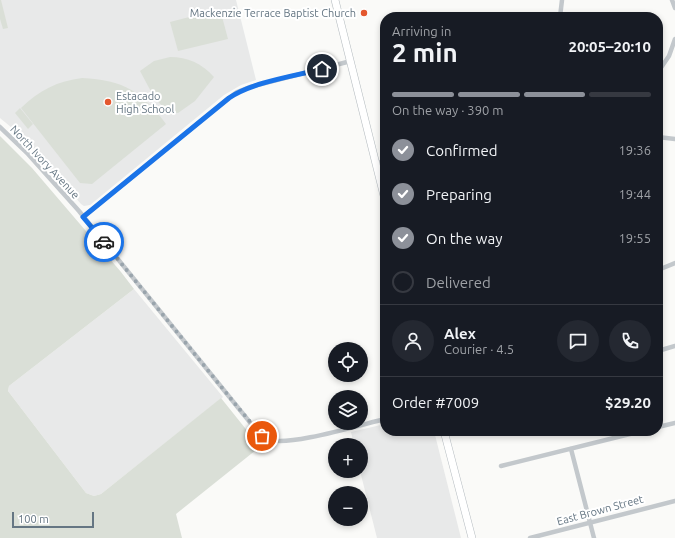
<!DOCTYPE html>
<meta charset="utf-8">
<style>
body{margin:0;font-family:Ubuntu,sans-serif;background:#242831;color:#f1f3f6;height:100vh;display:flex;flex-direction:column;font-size:15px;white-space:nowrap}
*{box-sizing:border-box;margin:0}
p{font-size:13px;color:#9ea1a6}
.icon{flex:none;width:22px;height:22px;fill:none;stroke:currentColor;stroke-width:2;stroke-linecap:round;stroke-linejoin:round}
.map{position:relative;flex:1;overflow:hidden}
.sheet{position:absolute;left:380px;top:12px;width:283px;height:424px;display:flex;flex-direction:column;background:#171b24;border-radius:16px;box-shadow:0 2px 6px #0003}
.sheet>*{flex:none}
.tools{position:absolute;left:328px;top:342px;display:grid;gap:8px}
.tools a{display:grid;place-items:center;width:40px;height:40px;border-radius:50%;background:#171b24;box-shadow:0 2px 6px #0003;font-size:20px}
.scale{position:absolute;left:12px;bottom:10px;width:82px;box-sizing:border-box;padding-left:4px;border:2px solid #657683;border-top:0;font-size:11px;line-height:14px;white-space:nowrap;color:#657683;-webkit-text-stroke:3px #fff;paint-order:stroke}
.pin{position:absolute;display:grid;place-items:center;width:34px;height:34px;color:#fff;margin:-17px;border:2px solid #fff;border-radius:50%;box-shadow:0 1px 4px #0007}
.courier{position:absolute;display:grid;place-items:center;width:40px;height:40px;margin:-20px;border:3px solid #1a73e8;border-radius:50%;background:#fff;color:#222;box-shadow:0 1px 5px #0007}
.summary em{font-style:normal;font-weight:600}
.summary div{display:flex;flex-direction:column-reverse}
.summary{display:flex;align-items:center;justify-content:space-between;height:68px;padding:0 12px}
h1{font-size:26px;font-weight:600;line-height:30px}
.bar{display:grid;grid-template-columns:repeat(4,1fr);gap:6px 4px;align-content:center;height:48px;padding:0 12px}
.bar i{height:5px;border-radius:3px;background:#363941}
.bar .active{background:#8c9099}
.bar p{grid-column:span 4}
.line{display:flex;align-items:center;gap:10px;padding:0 12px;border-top:1px solid #363941}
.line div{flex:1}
.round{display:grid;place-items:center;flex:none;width:42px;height:42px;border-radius:21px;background:#242831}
ol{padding:0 12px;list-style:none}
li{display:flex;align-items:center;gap:12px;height:44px}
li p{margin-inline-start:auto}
li .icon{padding:4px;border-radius:50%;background:#8c9099;color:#fff;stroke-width:4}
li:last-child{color:#9ea1a6}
li i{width:22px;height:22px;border:2px solid #363941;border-radius:50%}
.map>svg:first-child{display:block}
.built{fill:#e8e9e9}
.green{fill:#dadfd7}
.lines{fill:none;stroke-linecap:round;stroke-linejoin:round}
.secondary-casing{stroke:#b3babf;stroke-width:8}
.minor{stroke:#c3c8cc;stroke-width:4.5}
.secondary{stroke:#fff;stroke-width:7}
.done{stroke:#99a4ac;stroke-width:4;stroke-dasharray:0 7.2}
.route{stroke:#1a73e8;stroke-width:5}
.poi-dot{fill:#e4572e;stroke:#fff;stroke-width:1.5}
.labels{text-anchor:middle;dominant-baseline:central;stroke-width:4;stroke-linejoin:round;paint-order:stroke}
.poi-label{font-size:11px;fill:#657683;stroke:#fff;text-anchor:end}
.street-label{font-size:11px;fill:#657683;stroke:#fff}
</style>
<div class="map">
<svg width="675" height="538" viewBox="0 0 675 538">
<rect width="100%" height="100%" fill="#fafaf8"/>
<!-- built -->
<g class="built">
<path d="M0,0h236l20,80 -15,5 -17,10 -134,110 -6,1 -3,-2 -48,-56 -16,-16 -17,-14z"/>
<path d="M134,289l89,108 -122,97 -7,2 -8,-3 -78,-102 1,-5z"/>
<path d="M385,424v7h49l27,107h-84l-17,-67 1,-26h-7l-3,-13z"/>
</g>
<!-- green -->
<g class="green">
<path d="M0,0h1l7,28 -5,1 -3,-10z"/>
<path d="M220,9l8,30 -50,12 -8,-29z"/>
<path d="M170,57c18,0 31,6 44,20l-19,24 -17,12 -9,-1 -14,-13 -15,-28 14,-10z"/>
<path d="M82,78c42,2 59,13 84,46l-74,60 -12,-1 -59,-75c18,-18 37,-27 61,-30z"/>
<path d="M20,108l13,16 -5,5 -13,-16z"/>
<path d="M0,136l32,32 89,104 13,17 -125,97 -1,5 78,102 8,3 7,-2 120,-96 28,35 13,10 -1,3 -85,68 6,24h-182z"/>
</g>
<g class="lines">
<!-- secondary casing -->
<g class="secondary-casing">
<g id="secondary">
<path d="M335,0l50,200"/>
<path d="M444,431l28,107"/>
</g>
</g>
<!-- minor -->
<g class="minor">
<path d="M672,0l3,8"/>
<path d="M560,17l2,-17"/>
<path d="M658,72l11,-16 6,-17"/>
<path d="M0,127l28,27 51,57 165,204c7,8 14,20 24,24 17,9 95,-15 117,-20"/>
<path d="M658,137l17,2"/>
<path d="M376,163l9,-2"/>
<path d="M378,172l7,-2"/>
<path d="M83,217l146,-119 8,-6 13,-5 101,-26"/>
<path d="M658,270l17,-7"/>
<path d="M658,351l17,-5"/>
<path d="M658,427l17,-4"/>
<path d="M571,449l23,89"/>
<path d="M501,466l141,-35"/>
<path d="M530,538l145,-37"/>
</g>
<!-- secondary -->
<use href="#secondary" class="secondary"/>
</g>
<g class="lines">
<!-- done -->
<path class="done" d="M104,242l132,163 26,31"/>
<!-- route -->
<path class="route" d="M104,242l-21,-25 146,-119c24,-16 65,-22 93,-29"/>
</g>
<!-- markers -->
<g class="poi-dot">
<circle cx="364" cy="13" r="4"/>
<circle cx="108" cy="102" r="4"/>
</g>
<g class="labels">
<!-- poi labels -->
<g class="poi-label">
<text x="356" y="13">Mackenzie Terrace Baptist Church</text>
<text x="116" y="96" text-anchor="start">Estacado<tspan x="116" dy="13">High School</tspan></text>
</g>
<!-- street labels -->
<g class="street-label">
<text transform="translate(45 162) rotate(47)">North Ivory Avenue</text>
<text transform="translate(600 510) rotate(-15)">East Brown Street</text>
</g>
</g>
</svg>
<div class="tools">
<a><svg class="icon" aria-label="locate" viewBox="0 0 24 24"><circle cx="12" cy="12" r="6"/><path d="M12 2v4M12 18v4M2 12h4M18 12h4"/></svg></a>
<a><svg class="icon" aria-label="layers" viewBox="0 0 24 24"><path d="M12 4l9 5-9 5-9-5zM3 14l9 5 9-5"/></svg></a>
<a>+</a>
<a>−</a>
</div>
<div class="scale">100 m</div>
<div class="pin" style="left:262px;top:436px;background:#ea580c"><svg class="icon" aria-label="bag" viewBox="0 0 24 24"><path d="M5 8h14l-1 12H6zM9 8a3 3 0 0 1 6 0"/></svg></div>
<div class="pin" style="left:322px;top:69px;background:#1f2937"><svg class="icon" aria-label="home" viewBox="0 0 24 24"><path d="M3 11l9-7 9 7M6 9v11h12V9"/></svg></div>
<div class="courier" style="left:104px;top:242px"><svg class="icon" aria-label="car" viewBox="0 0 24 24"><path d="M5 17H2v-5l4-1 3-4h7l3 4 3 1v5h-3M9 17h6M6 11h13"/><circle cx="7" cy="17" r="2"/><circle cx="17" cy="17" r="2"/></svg></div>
<section class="sheet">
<div class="summary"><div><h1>2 min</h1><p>Arriving in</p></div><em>20:05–20:10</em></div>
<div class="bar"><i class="active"></i><i class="active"></i><i class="active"></i><i></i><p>On the way · 390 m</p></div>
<ol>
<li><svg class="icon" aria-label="check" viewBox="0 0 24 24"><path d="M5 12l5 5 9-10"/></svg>Confirmed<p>19:36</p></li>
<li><svg class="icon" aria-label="check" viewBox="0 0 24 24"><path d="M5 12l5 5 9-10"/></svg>Preparing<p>19:44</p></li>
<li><svg class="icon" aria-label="check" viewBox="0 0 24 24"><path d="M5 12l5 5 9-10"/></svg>On the way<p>19:55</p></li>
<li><i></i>Delivered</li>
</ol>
<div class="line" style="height:72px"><a class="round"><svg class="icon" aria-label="person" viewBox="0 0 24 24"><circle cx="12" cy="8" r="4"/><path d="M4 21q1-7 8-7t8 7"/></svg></a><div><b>Alex</b><p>Courier · 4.5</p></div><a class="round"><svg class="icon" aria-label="chat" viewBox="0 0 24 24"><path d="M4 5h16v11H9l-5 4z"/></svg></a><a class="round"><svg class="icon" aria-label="phone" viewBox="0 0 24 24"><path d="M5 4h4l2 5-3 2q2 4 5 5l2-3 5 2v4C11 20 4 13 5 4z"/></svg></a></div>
<div class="line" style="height:52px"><div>Order #7009</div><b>$29.20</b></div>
</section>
</div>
